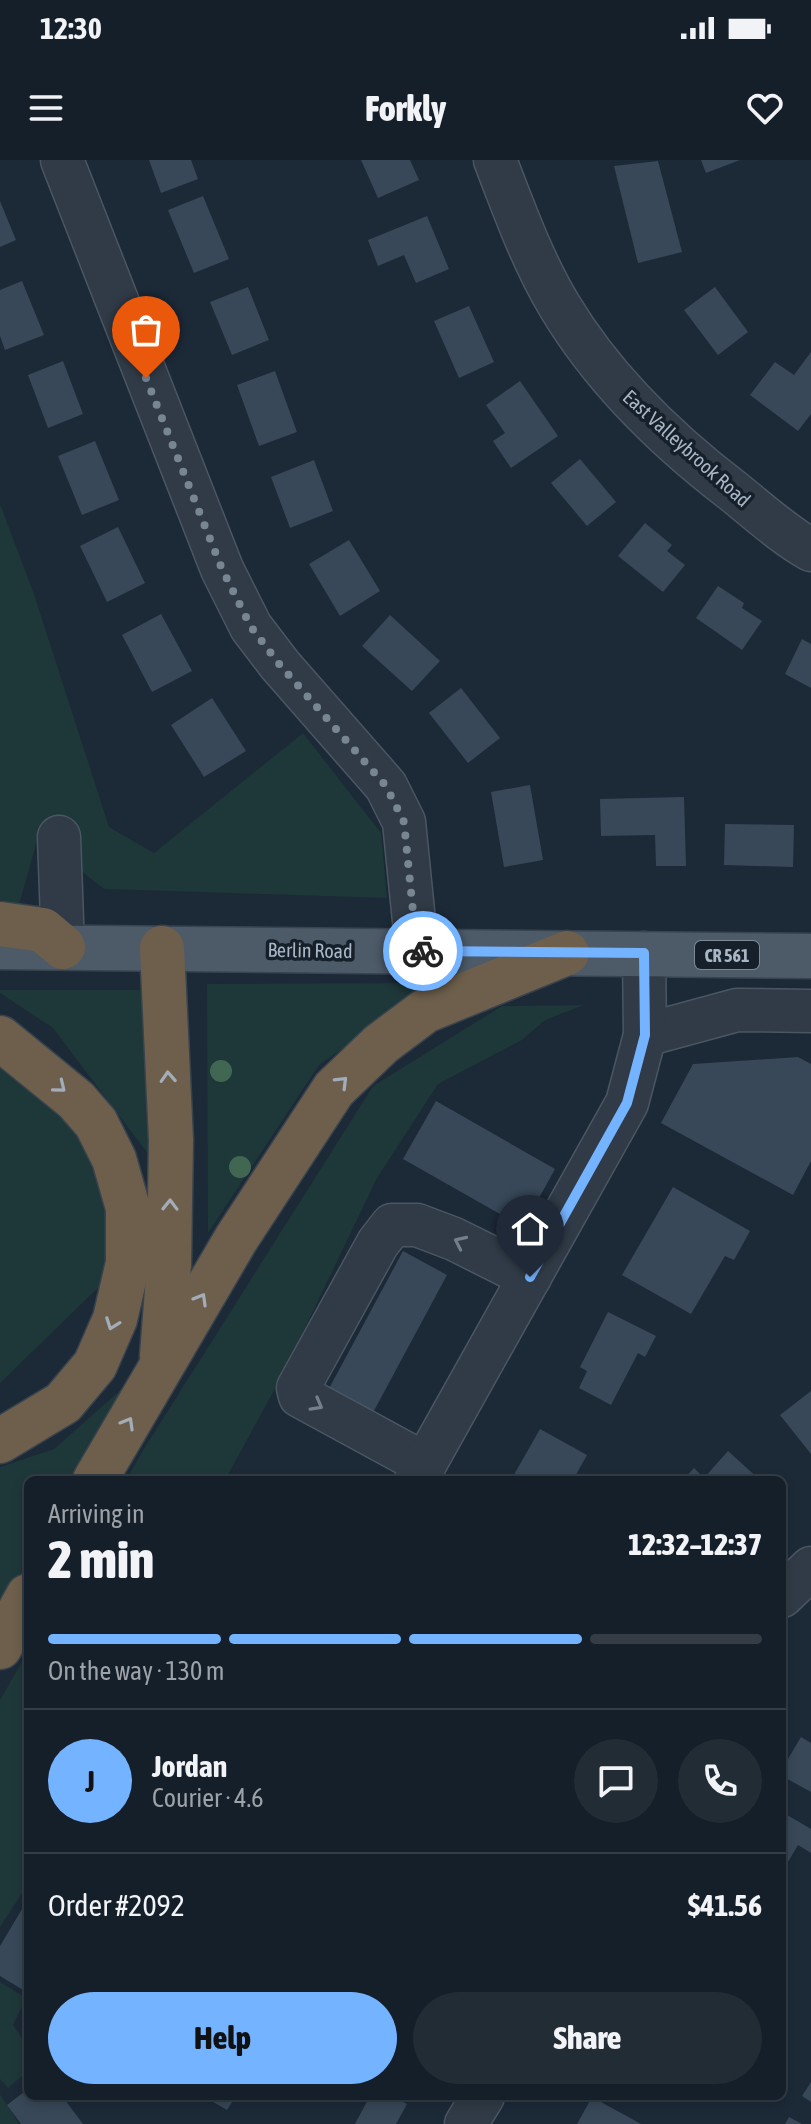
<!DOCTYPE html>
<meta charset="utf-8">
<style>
body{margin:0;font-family:"Asap Condensed",sans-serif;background:#222c35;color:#f1f3f6;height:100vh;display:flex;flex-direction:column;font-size:30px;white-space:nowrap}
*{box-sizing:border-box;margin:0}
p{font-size:26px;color:#9da2a8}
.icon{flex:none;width:44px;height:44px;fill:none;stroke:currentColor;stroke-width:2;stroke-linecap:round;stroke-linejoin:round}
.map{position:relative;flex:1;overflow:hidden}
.details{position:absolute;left:24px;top:1316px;width:762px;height:624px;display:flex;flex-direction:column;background:#151f29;border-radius:12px;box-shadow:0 4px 12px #0003,0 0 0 2px #343d46}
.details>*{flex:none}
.pin{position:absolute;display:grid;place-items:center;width:68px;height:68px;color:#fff;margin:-82px -34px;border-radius:50% 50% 50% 0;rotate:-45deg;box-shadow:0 0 8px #0007}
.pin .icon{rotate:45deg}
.courier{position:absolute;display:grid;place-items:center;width:80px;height:80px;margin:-40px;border:6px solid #74b3ff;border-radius:50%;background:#fff;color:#222;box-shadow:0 2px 10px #0007}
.overview em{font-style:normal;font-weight:800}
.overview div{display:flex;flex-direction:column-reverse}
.overview{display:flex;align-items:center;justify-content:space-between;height:136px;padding:0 24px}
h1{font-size:52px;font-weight:800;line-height:60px}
.bar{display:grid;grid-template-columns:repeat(4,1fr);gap:12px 8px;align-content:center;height:96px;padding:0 24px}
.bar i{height:10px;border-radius:6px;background:#343d46}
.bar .selected{background:#74b3ff}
.bar p{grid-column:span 4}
.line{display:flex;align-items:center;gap:20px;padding:0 24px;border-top:2px solid #343d46}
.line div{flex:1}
.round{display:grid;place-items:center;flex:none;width:84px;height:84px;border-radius:42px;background:#222c35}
.button{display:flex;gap:16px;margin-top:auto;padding:16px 24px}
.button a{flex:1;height:92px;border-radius:48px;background:#74b3ff;color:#111;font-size:32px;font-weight:800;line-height:92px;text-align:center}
.button a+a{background:#222c35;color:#f1f3f6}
.status{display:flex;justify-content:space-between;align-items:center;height:56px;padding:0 40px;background:#151f29;direction:ltr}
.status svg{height:22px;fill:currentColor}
header{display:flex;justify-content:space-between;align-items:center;height:104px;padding:0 24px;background:#151f29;font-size:36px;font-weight:800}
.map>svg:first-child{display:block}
.green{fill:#1e3738}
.building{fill:#384858}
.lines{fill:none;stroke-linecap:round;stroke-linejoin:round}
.minor-casing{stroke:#4b5663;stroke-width:45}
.major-casing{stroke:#394451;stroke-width:47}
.highway-casing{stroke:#38434e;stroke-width:47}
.minor{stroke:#303b47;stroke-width:42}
.major{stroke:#4d5a68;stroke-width:44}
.highway{stroke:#6e5f4c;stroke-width:44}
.tree{fill:#416652}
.oneway{stroke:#a3adb9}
.oneway2{stroke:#737f8c}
.done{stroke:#788593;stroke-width:8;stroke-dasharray:0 14.4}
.route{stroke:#74b3ff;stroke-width:10}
.labels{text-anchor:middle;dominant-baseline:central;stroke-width:7;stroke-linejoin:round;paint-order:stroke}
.shield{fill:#16202b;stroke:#7d8997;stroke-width:2}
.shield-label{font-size:18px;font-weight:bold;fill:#a9b6c5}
.street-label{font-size:20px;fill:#a9b6c5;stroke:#16202b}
</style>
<div class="status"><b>12:30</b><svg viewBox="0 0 49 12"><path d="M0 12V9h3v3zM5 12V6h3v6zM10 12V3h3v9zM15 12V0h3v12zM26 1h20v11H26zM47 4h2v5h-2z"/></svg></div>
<header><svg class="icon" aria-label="menu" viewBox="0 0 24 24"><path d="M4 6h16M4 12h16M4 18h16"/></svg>Forkly<svg class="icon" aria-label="heart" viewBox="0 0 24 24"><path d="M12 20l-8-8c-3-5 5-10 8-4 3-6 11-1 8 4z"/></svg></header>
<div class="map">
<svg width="811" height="1964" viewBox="0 0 811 1964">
<rect width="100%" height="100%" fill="#1c2937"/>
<!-- green -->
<g class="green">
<path d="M0,344l34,90 75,233 45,26 149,-120 78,100 6,65 -283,-9 -66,-52 -19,68 -19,-5z"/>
<path d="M438,823l-119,82 -111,168 -1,-249z"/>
<path d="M0,830h144l11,173 -102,-135 -53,-35z"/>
<path d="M584,845l-39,15 -23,20 -84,44 -61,94 -95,198 -57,104h-99l19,-33 228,-361 129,-80z"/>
<path d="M0,904l47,25 67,101 -5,87 -109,106z"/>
<path d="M132,1220l-56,100h-48v87l-28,51v-151l54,-18z"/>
<path d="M28,1491v233l-28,43v-227z"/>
<path d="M0,1822l26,16 -13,27 15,22v24l-20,17 -8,-9z"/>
<path d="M0,1934l19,30h-19z"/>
</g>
<!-- building -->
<g class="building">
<path d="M149,0h42l7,19 -37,14z"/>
<path d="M361,0h49l9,20 -41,18z"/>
<path d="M701,0h39l-34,13z"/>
<path d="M658,1l24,91 -44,11 -24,-97z"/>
<path d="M203,36l26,63 -35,14 -26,-63z"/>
<path d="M0,41l16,39 -16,7z"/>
<path d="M427,56l22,53 -33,14 -12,-28 -26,11 -10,-26z"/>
<path d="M22,121l22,54 -39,15 -5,-14v-46z"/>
<path d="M248,127l21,53 -37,15 -22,-53z"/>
<path d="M715,127l33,45 -30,23 -34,-45z"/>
<path d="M469,146l25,56 -35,16 -25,-57z"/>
<path d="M811,192v62l-13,17 -48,-36 25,-33 19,13z"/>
<path d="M63,201l20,53 -35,14 -20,-53z"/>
<path d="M275,211l22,61 -38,14 -22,-61z"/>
<path d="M520,221l38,55 -47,32 -18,-27 12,-8 -19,-28z"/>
<path d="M95,281l24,59 -37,15 -24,-59z"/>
<path d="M580,299l36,43 -29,24 -36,-43z"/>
<path d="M314,300l19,51 -43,17 -19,-51z"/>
<path d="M645,363l27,22 -5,6 18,14 -22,27 -45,-36z"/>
<path d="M118,367l27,56 -38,19 -27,-56z"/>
<path d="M349,380l31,51 -40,25 -31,-52z"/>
<path d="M718,426l26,17 -2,5 20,13 -20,29 -46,-32z"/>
<path d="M161,454l31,57 -40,21 -30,-57z"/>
<path d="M390,455l50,46 -28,30 -50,-45z"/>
<path d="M802,479l9,5v44l-26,-14z"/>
<path d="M461,528l39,50 -32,25 -39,-50z"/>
<path d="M212,538l34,53 -42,26 -33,-52z"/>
<path d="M530,625l13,75 -39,7 -13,-75z"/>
<path d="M684,637l2,69h-30l-1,-31 -54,1 -1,-37z"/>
<path d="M725,664l69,1 -1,42 -69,-2z"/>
<path d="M798,897l13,7v97l-18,34 -132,-72 32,-59z"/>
<path d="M436,941l119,68 -32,58 -120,-68z"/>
<path d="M673,1027l77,44 -16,29 -9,-4 -34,58 -69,-39z"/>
<path d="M403,1091l44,24 -78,145 -44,-24z"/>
<path d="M608,1152l48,24 -11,21 -7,-4 -27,52 -32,-17 8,-17 -7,-4z"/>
<path d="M811,1231v63l-31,-39z"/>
<path d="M540,1269l47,26 -14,25h-62z"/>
<path d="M728,1291l32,29h-77l11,-12 10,10z"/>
<path d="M801,1577l10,6v49l-29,-16v-7z"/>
<path d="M782,1652l29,17v24l-13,-8 -16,27z"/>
<path d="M28,1739v94l-28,-17v-30z"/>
<path d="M811,1922v20l-9,-6z"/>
<path d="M28,1929v7h34l21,28h-62l-14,-19z"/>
<path d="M203,1936h33l-9,14z"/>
<path d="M370,1936h30l-2,3 9,5 -11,20h-41z"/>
<path d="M592,1937l49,27h-64z"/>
<path d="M789,1957l13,7h-17z"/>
</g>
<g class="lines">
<!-- minor casing -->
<g class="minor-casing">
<g id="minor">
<path d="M62,0l160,409 29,58 29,38 106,121 18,36 13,129"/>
<path d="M495,0c19,49 37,100 64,145 44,74 106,134 174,186 25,20 50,43 78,59"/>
<path d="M59,677l4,110"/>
<path d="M645,875l92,-25 74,1"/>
<path d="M425,1304l-125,-68 -2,-8 80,-145 14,-18h25l37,14 76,38"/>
<path d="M416,1320l211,-377 18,-68 -1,-82"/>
<path d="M782,1436l29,-28"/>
<path d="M466,1964l17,-28"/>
</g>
</g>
<!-- major casing -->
<g class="major-casing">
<path id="major" d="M0,787l811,9"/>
</g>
<!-- highway casing -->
<g class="highway-casing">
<g id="highway">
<path d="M0,764l43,6 20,17"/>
<path d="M162,788l9,192 -2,124 -7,92"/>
<path d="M0,878l76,62 20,23 18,36 14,49v55l-13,56 -20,46 -32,38 -63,38"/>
<path d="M95,1320l141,-241 98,-150 47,-45 44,-33 142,-58"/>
<path d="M0,1487l28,-51"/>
</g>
</g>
<!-- minor -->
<use href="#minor" class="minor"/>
<!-- major -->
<use href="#major" class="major"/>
<!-- highway -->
<use href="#highway" class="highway"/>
</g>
<!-- trees -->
<g class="tree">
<circle cx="221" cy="911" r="11"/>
<circle cx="240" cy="1007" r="11"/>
</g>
<!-- one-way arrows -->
<defs><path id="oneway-chevron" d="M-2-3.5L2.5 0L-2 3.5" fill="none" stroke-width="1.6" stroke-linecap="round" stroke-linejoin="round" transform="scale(2)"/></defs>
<g class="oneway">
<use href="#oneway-chevron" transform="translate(168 917) rotate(-93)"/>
<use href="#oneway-chevron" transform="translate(342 922) rotate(-45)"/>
<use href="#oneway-chevron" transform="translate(60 927) rotate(39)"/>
<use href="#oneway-chevron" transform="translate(170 1045) rotate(-89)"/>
<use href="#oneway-chevron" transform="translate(201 1139) rotate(-60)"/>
<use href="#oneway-chevron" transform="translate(112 1164) rotate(110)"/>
<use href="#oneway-chevron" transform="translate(128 1263) rotate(-60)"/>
</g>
<g class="oneway2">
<use href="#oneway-chevron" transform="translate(460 1082) rotate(-155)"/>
<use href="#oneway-chevron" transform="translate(317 1245) rotate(29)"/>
</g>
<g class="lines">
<!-- done -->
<path class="done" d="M146,218l76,191 29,58 29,38 106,121 18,36 13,129h6"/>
<!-- route -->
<path class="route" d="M423,791l221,2 1,82 -18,68 -97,174"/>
</g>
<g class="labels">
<!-- shield labels -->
<rect class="shield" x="695" y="781" width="64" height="28" rx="6"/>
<g class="shield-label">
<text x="727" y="795">CR 561</text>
</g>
<!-- street labels -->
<g class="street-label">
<text transform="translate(687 288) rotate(42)">East Valleybrook Road</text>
<text transform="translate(310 790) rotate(1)">Berlin Road</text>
</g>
</g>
</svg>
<div class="pin" style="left:146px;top:218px;background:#ea580c"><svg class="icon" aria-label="bag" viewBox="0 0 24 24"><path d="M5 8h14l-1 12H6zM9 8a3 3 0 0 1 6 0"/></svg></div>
<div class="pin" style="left:530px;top:1117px;background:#1f2937"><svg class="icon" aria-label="home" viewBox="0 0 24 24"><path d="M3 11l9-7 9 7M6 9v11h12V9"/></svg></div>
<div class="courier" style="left:423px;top:791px"><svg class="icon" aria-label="bike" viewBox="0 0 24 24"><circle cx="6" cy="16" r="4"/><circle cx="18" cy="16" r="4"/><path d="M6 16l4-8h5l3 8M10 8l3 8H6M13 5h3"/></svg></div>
<section class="details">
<div class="overview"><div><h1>2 min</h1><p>Arriving in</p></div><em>12:32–12:37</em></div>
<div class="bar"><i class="selected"></i><i class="selected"></i><i class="selected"></i><i></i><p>On the way · 130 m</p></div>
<div class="line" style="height:144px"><b class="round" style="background:#74b3ff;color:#111">J</b><div><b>Jordan</b><p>Courier · 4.6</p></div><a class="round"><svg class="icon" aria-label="chat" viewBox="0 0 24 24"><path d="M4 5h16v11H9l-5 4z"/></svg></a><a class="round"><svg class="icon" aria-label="phone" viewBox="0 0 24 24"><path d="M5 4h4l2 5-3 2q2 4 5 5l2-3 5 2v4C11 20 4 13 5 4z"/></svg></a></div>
<div class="line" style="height:104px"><div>Order #2092</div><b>$41.56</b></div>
<div class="button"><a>Help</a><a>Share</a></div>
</section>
</div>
